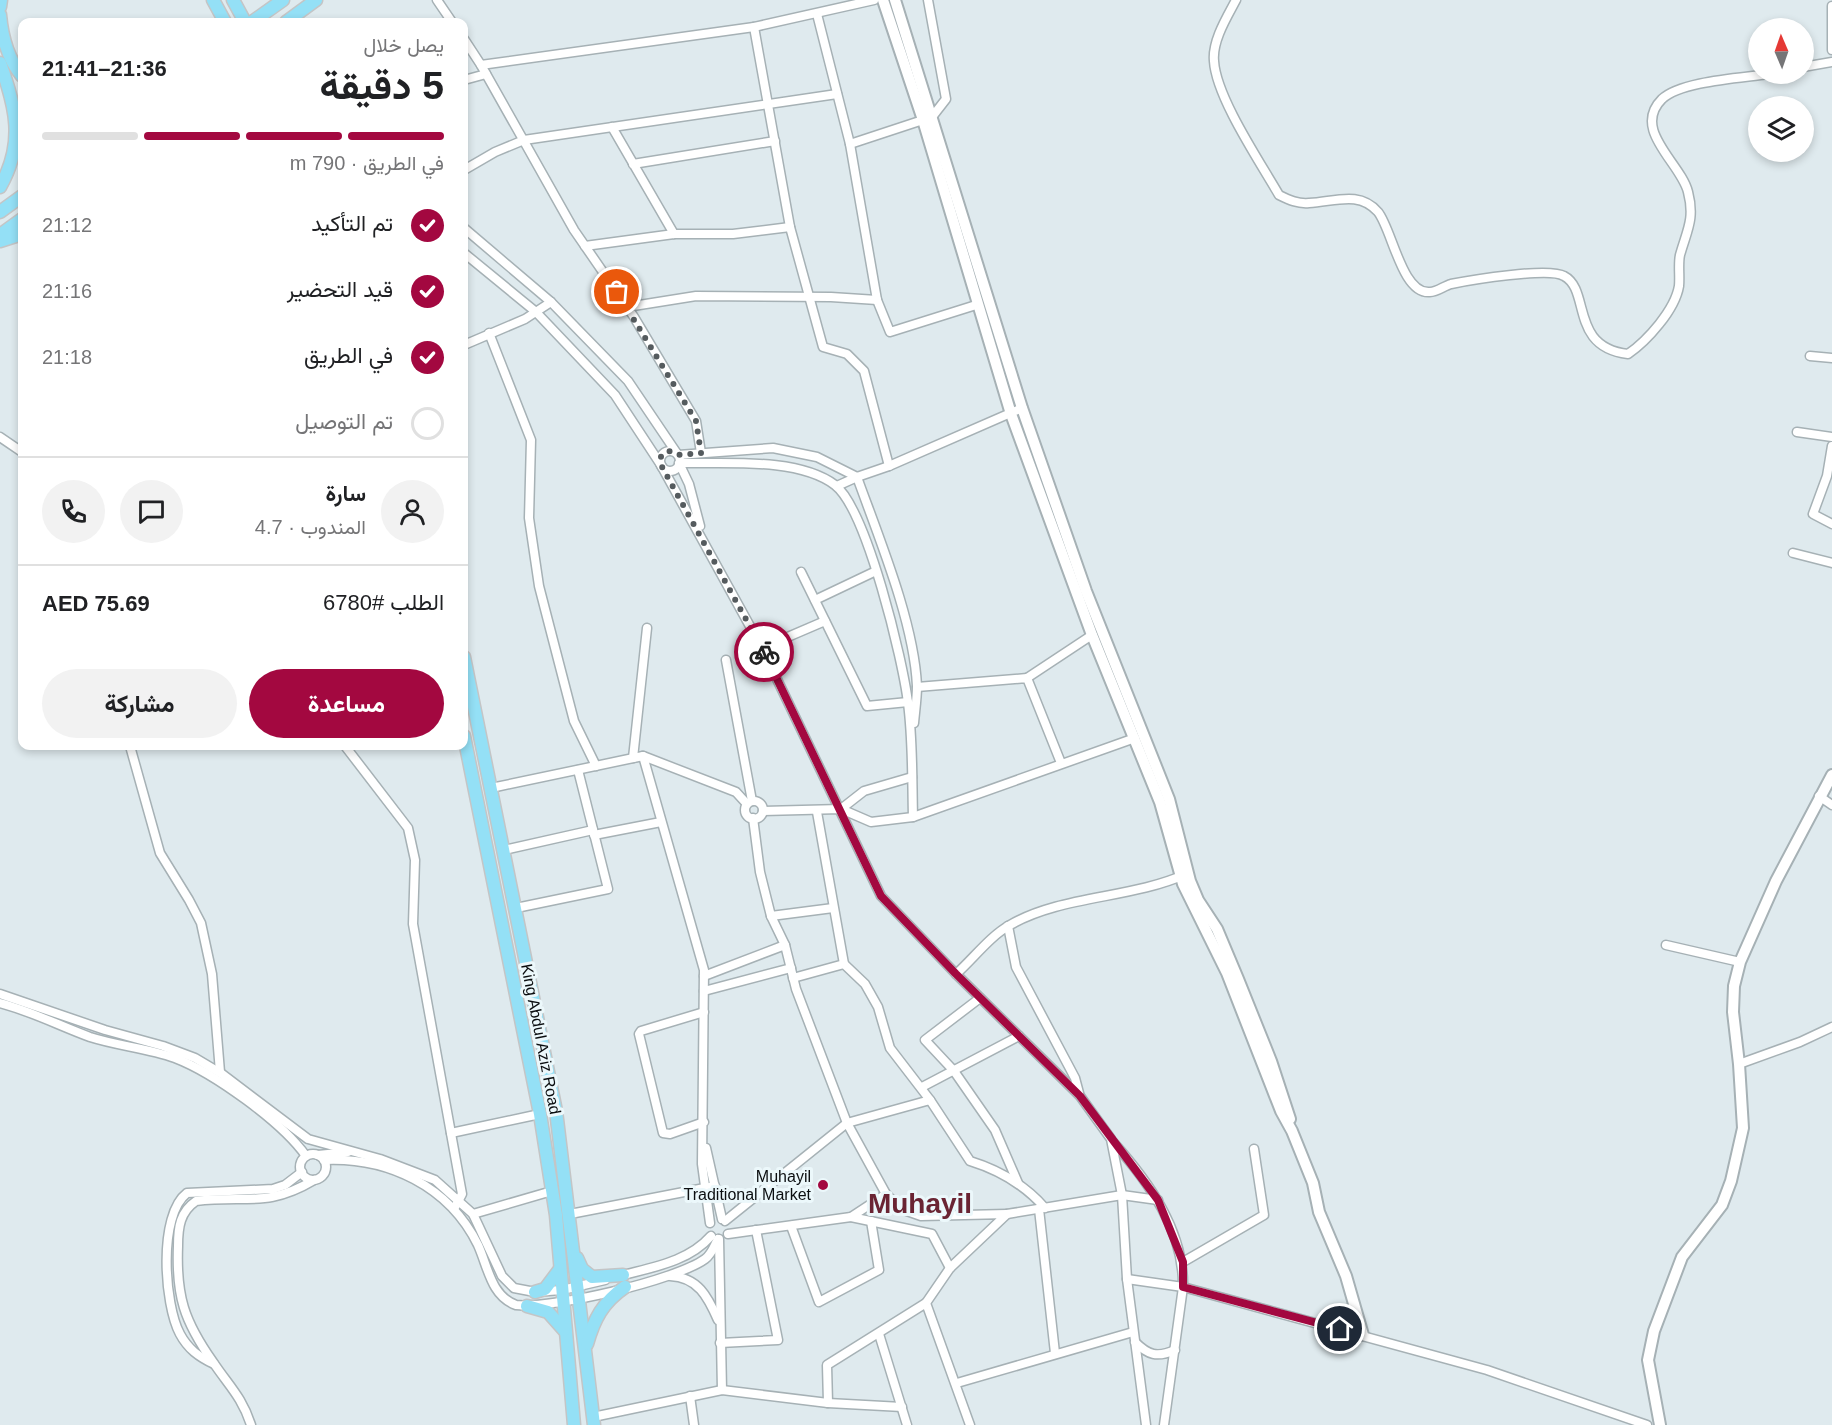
<!DOCTYPE html>
<html lang="ar">
<meta charset="utf-8">
<style>
body{margin:0;font-family:Arial,Vazirmatn,sans-serif;background:#f2f2f2;color:#202124;direction:rtl;height:100vh;display:flex;flex-direction:column;font-size:22px;white-space:nowrap}
*{box-sizing:border-box;margin:0}
p{font-size:20px;color:#757577}
.icon{flex:none;width:33px;height:33px;fill:none;stroke:currentColor;stroke-width:2;stroke-linecap:round;stroke-linejoin:round}
.map{position:relative;flex:1;overflow:hidden;direction:ltr}
.sheet{position:absolute;left:18px;top:18px;width:450px;height:732px;display:flex;flex-direction:column;background:#fff;border-radius:12px;box-shadow:0 3px 9px #0003;direction:rtl}
.sheet>*{flex:none}
.needle{width:39px;rotate:358deg}
.controls{position:absolute;left:1748px;top:18px;display:grid;gap:12px}
.controls a{display:grid;place-items:center;width:66px;height:66px;border-radius:50%;background:#fff;box-shadow:0 3px 9px #0003;font-size:30px}
.pin{position:absolute;display:grid;place-items:center;width:51px;height:51px;color:#fff;margin:-26px;border:3px solid #fff;border-radius:50%;box-shadow:0 2px 6px #0007}
.courier{position:absolute;display:grid;place-items:center;width:60px;height:60px;margin:-30px;border:4px solid #a30840;border-radius:50%;background:#fff;color:#222;box-shadow:0 2px 8px #0007}
.head em{font-style:normal;font-weight:700}
.head div{display:flex;flex-direction:column-reverse}
.head{display:flex;align-items:center;justify-content:space-between;height:102px;padding:0 24px}
h1{font-size:39px;font-weight:700;line-height:45px}
.bar{display:grid;grid-template-columns:repeat(4,1fr);gap:9px 6px;align-content:center;height:72px;padding:0 24px}
.bar i{height:8px;border-radius:4px;background:#e0e0e0}
.bar .selected{background:#a30840}
.bar p{grid-column:span 4}
.line{display:flex;align-items:center;gap:15px;padding:0 24px;border-top:2px solid #e0e0e0}
.line div{flex:1}
.round{display:grid;place-items:center;flex:none;width:63px;height:63px;border-radius:32px;background:#f2f2f2}
ol{padding:0 24px;list-style:none}
li{display:flex;align-items:center;gap:18px;height:66px}
li p{margin-inline-start:auto}
li .icon{padding:6px;border-radius:50%;background:#a30840;color:#fff;stroke-width:4}
li:last-child{color:#757577}
li i{width:33px;height:33px;border:3px solid #e0e0e0;border-radius:50%}
.primary-button{display:flex;gap:12px;margin-top:auto;padding:12px 24px}
.primary-button a{flex:1;height:69px;border-radius:36px;background:#a30840;color:#fff;font-size:24px;font-weight:700;line-height:69px;text-align:center}
.primary-button a+a{background:#f2f2f2;color:#202124}
.map>svg:first-child{display:block}
.lines{fill:none;stroke-linecap:round;stroke-linejoin:round}
.street-casing{stroke:#a6b1b5;stroke-width:11}
.secondary-casing{stroke:#a6b1b5;stroke-width:14}
.primary-casing{stroke:#c4c5c6;stroke-width:15}
.street{stroke:#fff;stroke-width:8}
.secondary{stroke:#fff;stroke-width:10}
.primary{stroke:#94e0f6;stroke-width:12}
.done{stroke:#555b5e;stroke-width:6;stroke-dasharray:0 10.8}
.route{stroke:#a30840;stroke-width:8}
.poi-dot{fill:#a30840;stroke:#ecf8fb;stroke-width:2}
.labels{text-anchor:middle;dominant-baseline:central;stroke-width:6;stroke-linejoin:round;paint-order:stroke}
.street-label{font-size:16px;fill:#0b0e10;stroke:#ecf8fb}
.poi-label{font-size:16px;fill:#0b0e10;stroke:#ecf8fb;text-anchor:end}
.town-label{font-size:28px;font-weight:bold;fill:#6a2433;stroke:#ecf8fb}
</style>
<div class="map">
<svg width="1832" height="1425" viewBox="0 0 1832 1425">
<rect width="100%" height="100%" fill="#dfeaee"/>
<g class="lines">
<!-- street casing -->
<g class="street-casing">
<g id="street">
<path d="M437,0l15,22"/>
<path d="M1236,0c-9,17 -24,41 -22,61 2,36 46,101 65,134 10,5 19,9 30,8 25,-1 50,-13 69,9 14,17 24,83 52,80 7,0 14,-6 21,-8 20,-4 98,-17 113,-8 27,14 5,71 64,78 19,-13 47,-44 51,-68 1,-10 -1,-22 1,-31 7,-25 15,-36 8,-63 -7,-29 -57,-62 -26,-93 19,-18 80,-21 106,-25"/>
<path d="M1832,6v44"/>
<path d="M817,14l33,130 27,156 13,32 86,-27"/>
<path d="M754,27l36,200 33,120 24,7 17,17 25,95"/>
<path d="M464,39l17,26 93,165 60,87 62,104 5,32"/>
<path d="M481,65l273,-38 120,-27"/>
<path d="M1803,67l29,-5"/>
<path d="M464,80l22,-6"/>
<path d="M612,127l62,107"/>
<path d="M850,144l82,-27 14,-18 -18,-99"/>
<path d="M633,164l142,-23"/>
<path d="M464,170l31,-18 29,-12 313,-46"/>
<path d="M464,228l87,74 77,79 50,74 95,-7 44,9 40,20"/>
<path d="M585,246l89,-12h59l57,-7"/>
<path d="M464,253l72,59 79,83 46,70 101,183 119,248 75,78 124,122 31,43 11,56 5,84 19,146"/>
<path d="M627,307l69,-11 135,1 46,3"/>
<path d="M489,333l42,107 -2,78 10,68 35,135 22,45"/>
<path d="M464,345l61,-26 26,-17"/>
<path d="M1810,356l22,2"/>
<path d="M1797,432l35,5"/>
<path d="M0,437l22,15"/>
<path d="M1832,446l-5,30 -14,38 19,10"/>
<circle cx="670" cy="461" r="10"/>
<path d="M837,486l20,-9"/>
<path d="M700,526l-11,-42 -10,-21c46,1 119,-6 156,22 32,25 68,176 73,218 5,38 4,76 5,114"/>
<path d="M1793,553l39,10"/>
<path d="M801,572l66,134 41,-4"/>
<path d="M815,600l61,-29"/>
<path d="M762,648l63,-27"/>
<path d="M726,660l26,141"/>
<path d="M1027,678l65,-43"/>
<path d="M917,687l110,-9 34,85"/>
<path d="M914,723c1,-12 3,-25 3,-37 -3,-64 -38,-148 -60,-209l32,-11 133,-58"/>
<path d="M130,746l30,107 29,47 12,23 11,51 8,98"/>
<path d="M345,746l63,82 7,32 -2,64 49,270 -8,15"/>
<path d="M643,756l61,214 -2,194 8,59"/>
<path d="M633,758l14,-130"/>
<path d="M491,788l152,-32 93,36 11,12"/>
<path d="M1819,796l13,9"/>
<circle cx="754" cy="810" r="9"/>
<path d="M841,809l23,-18 48,-14"/>
<path d="M763,811l78,-2 30,13 42,-5 222,-79"/>
<path d="M753,818l7,54 11,44 14,29 11,44 51,134 39,71 15,15 20,7 86,-2 -57,54 -24,35 44,122"/>
<path d="M594,835l67,-13"/>
<path d="M504,850l89,-20"/>
<path d="M516,908l92,-19 -30,-119"/>
<path d="M771,916l62,-8"/>
<path d="M1008,926l8,41 59,111 4,15"/>
<path d="M1666,945l74,17"/>
<path d="M844,964l21,20 13,23 12,41 40,52"/>
<path d="M956,974c17,-15 34,-38 54,-49 52,-30 121,-26 176,-51"/>
<path d="M704,976l81,-31"/>
<path d="M793,978l51,-14 -27,-152"/>
<path d="M704,991l87,-23"/>
<path d="M0,994l105,36 58,16 32,12 27,16 86,65 72,20 55,21 38,34 29,62 12,12 21,4 27,-2 43,-10"/>
<path d="M980,998l-55,42 29,31 41,59 23,53"/>
<path d="M0,1003c31,8 60,23 90,34 28,9 57,11 85,21 39,15 107,64 131,98"/>
<path d="M1739,1064l61,-22 32,-15"/>
<path d="M922,1087l97,-51"/>
<path d="M704,1122l-34,12 -7,-1 -24,-99 2,-3 63,-19"/>
<path d="M451,1133l89,-19"/>
<path d="M1113,1142c36,40 71,89 70,145l-56,-8"/>
<path d="M706,1148l16,71"/>
<circle cx="313" cy="1167" r="13"/>
<path d="M318,1155l30,-3"/>
<path d="M324,1160c64,-3 125,26 154,85 10,22 13,51 38,60 37,4 160,-25 189,-46 7,-5 9,-13 13,-20"/>
<path d="M1039,1209l16,144"/>
<path d="M473,1214l79,-23"/>
<path d="M570,1214l145,-28"/>
<path d="M1007,1214l115,-19 36,5"/>
<path d="M851,1217l81,17 18,34"/>
<path d="M725,1221l122,-98 83,-23 40,61c29,9 55,24 75,47"/>
<path d="M791,1226l28,76 60,-32 -8,-49"/>
<path d="M728,1234l123,-17 35,-23"/>
<path d="M719,1239l3,151"/>
<path d="M1183,1262l81,-47 -10,-66"/>
<path d="M620,1276c33,-9 68,-14 91,-40"/>
<path d="M670,1276c28,1 38,21 48,44"/>
<path d="M879,1334l28,91"/>
<path d="M1135,1342c13,13 22,16 40,8"/>
<path d="M720,1343l58,-3 -22,-110"/>
<path d="M214,1364c-15,-7 -26,-15 -34,-30 -16,-30 -22,-119 7,-141l86,-4 12,-4 17,-13"/>
<path d="M957,1383l176,-51"/>
<path d="M690,1396l4,29"/>
<path d="M828,1403l-1,-38 99,-62"/>
<path d="M593,1417l129,-27 106,13 74,4"/>
<path d="M251,1425c-9,-28 -22,-39 -38,-63 -29,-41 -37,-66 -35,-116 0,-19 2,-34 18,-45 50,-6 71,7 118,-21"/>
<path d="M1164,1425l19,-138 304,83 160,55"/>
</g>
</g>
<!-- secondary casing -->
<g class="secondary-casing">
<g id="secondary">
<path d="M883,0l40,120 88,294 81,221 68,167 23,82 44,89 54,138 11,20 21,52 6,29 27,64 17,59"/>
<path d="M895,0l127,408 64,183 83,208 21,82 8,19 19,29 21,50 33,82 19,58"/>
<path d="M1660,1425l-12,-65 6,-29 28,-74 40,-52 9,-24 12,-53 -4,-64 -6,-52 1,-26 6,-24 36,-81 56,-106"/>
</g>
</g>
<!-- primary casing -->
<g class="primary-casing">
<g id="primary">
<path d="M213,0l12,22"/>
<path d="M233,0l12,22"/>
<path d="M0,7l1,-7"/>
<path d="M0,15c2,22 8,44 22,61"/>
<path d="M252,22l31,-22"/>
<path d="M286,22l30,-22"/>
<path d="M0,63c16,44 25,80 0,124"/>
<path d="M0,212l22,-16"/>
<path d="M0,235l22,-16"/>
<path d="M0,241l22,-7"/>
<path d="M464,657l92,454 38,314"/>
<path d="M464,736l76,378 16,101 18,210"/>
<path d="M577,1258l5,11 10,8 31,-2"/>
<path d="M535,1292l10,-3 15,-20"/>
<path d="M527,1306l21,6 16,18"/>
<path d="M587,1344c7,-25 16,-42 38,-57"/>
</g>
</g>
<!-- street -->
<use href="#street" class="street"/>
<!-- secondary -->
<use href="#secondary" class="secondary"/>
<!-- primary -->
<use href="#primary" class="primary"/>
</g>
<g class="lines">
<!-- done -->
<path class="done" d="M617,292l79,129 5,32 -23,2 -9,-4 -8,5v9l103,187"/>
<!-- route -->
<path class="route" d="M764,652l117,244 75,78 124,122 78,104 25,62v25l157,42"/>
</g>
<!-- markers -->
<circle class="poi-dot" cx="823" cy="1185" r="6"/>
<g class="labels">
<!-- street labels -->
<g class="street-label">
<text transform="translate(541 1039) rotate(79)">King Abdul Aziz Road</text>
</g>
<!-- poi labels -->
<g class="poi-label">
<text x="811" y="1176">Muhayil<tspan x="811" dy="18">Traditional Market</tspan></text>
</g>
<!-- town labels -->
<g class="town-label">
<text x="920" y="1203">Muhayil</text>
</g>
</g>
</svg>
<div class="controls">
<a><svg class="needle" viewBox="-14 -14 28 28"><path d="M0-13l5 13h-10z" fill="#e53935"/><path d="M0 13l5-13h-10z" fill="#757577"/></svg></a>
<a><svg class="icon" aria-label="layers" viewBox="0 0 24 24"><path d="M12 4l9 5-9 5-9-5zM3 14l9 5 9-5"/></svg></a>
</div>
<div class="pin" style="left:617px;top:292px;background:#ea580c"><svg class="icon" aria-label="bag" viewBox="0 0 24 24"><path d="M5 8h14l-1 12H6zM9 8a3 3 0 0 1 6 0"/></svg></div>
<div class="pin" style="left:1340px;top:1329px;background:#1f2937"><svg class="icon" aria-label="home" viewBox="0 0 24 24"><path d="M3 11l9-7 9 7M6 9v11h12V9"/></svg></div>
<div class="courier" style="left:764px;top:652px"><svg class="icon" aria-label="bike" viewBox="0 0 24 24"><circle cx="6" cy="16" r="4"/><circle cx="18" cy="16" r="4"/><path d="M6 16l4-8h5l3 8M10 8l3 8H6M13 5h3"/></svg></div>
<section class="sheet">
<div class="head"><div><h1>5 دقيقة</h1><p>يصل خلال</p></div><em>21:36–21:41</em></div>
<div class="bar"><i class="selected"></i><i class="selected"></i><i class="selected"></i><i></i><p>في الطريق · 790 m</p></div>
<ol>
<li><svg class="icon" aria-label="check" viewBox="0 0 24 24"><path d="M5 12l5 5 9-10"/></svg>تم التأكيد<p>21:12</p></li>
<li><svg class="icon" aria-label="check" viewBox="0 0 24 24"><path d="M5 12l5 5 9-10"/></svg>قيد التحضير<p>21:16</p></li>
<li><svg class="icon" aria-label="check" viewBox="0 0 24 24"><path d="M5 12l5 5 9-10"/></svg>في الطريق<p>21:18</p></li>
<li><i></i>تم التوصيل</li>
</ol>
<div class="line" style="height:108px"><a class="round"><svg class="icon" aria-label="person" viewBox="0 0 24 24"><circle cx="12" cy="8" r="4"/><path d="M4 21q1-7 8-7t8 7"/></svg></a><div><b>سارة</b><p>المندوب · 4.7</p></div><a class="round"><svg class="icon" aria-label="chat" viewBox="0 0 24 24"><path d="M4 5h16v11H9l-5 4z"/></svg></a><a class="round"><svg class="icon" aria-label="phone" viewBox="0 0 24 24"><path d="M5 4h4l2 5-3 2q2 4 5 5l2-3 5 2v4C11 20 4 13 5 4z"/></svg></a></div>
<div class="line" style="height:78px"><div>الطلب #6780</div><b>AED 75.69</b></div>
<div class="primary-button"><a>مساعدة</a><a>مشاركة</a></div>
</section>
</div>
